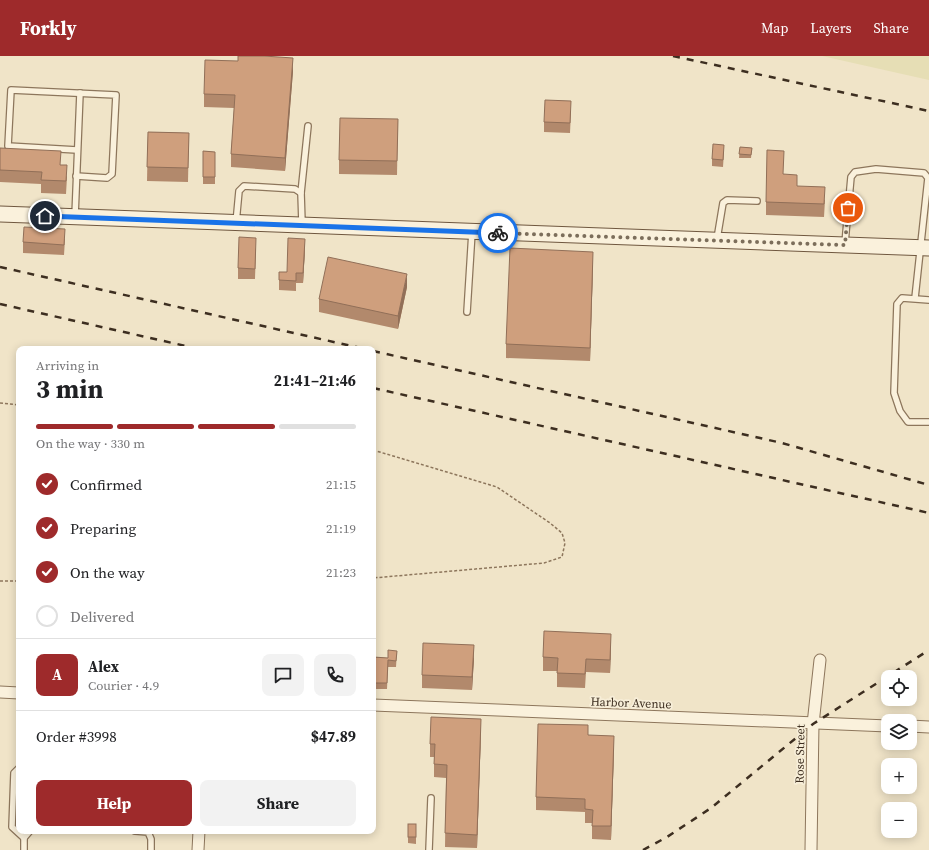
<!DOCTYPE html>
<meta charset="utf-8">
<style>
body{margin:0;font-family:"Source Serif 4",serif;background:#f2f2f2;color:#202124;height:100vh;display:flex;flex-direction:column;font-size:15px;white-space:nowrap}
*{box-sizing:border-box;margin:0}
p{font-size:13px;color:#757577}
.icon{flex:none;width:22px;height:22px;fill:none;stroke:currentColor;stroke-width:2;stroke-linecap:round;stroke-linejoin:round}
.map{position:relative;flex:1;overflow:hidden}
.side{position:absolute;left:16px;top:290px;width:360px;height:488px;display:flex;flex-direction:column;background:#fff;border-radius:8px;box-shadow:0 2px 10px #0003}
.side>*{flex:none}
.buttons{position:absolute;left:881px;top:614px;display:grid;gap:8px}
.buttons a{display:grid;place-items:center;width:36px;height:36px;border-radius:8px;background:#fff;box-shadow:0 2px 10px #0003;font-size:20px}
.pin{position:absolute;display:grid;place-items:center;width:34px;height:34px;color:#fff;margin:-17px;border:2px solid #fff;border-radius:50%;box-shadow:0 1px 4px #0007}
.courier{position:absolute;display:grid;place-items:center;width:40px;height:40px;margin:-20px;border:3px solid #1a73e8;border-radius:50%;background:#fff;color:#222;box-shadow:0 1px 5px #0007}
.headline em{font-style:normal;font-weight:700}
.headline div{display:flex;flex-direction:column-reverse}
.headline{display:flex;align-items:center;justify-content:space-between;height:68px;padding:0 20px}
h1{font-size:26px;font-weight:700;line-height:30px}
.bar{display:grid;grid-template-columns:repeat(4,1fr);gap:6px 4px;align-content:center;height:48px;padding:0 20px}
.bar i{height:5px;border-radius:3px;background:#e0e0e0}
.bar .selected{background:#9e2a2b}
.bar p{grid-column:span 4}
.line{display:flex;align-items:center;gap:10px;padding:0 20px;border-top:1px solid #e0e0e0}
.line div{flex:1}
.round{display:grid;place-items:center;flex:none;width:42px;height:42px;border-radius:8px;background:#f2f2f2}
ol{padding:0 20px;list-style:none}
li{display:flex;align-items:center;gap:12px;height:44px}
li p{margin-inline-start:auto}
li .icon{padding:4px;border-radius:50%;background:#9e2a2b;color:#fff;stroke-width:4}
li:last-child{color:#757577}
li i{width:22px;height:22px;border:2px solid #e0e0e0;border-radius:50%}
.button{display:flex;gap:8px;margin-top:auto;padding:8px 20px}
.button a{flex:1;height:46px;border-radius:8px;background:#9e2a2b;color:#fff;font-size:16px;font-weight:700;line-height:46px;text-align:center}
.button a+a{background:#f2f2f2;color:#202124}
header{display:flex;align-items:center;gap:24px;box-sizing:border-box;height:56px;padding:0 20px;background:#9e2a2b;color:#fff}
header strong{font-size:19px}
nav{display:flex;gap:22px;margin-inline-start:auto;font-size:14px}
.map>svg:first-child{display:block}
.farmland{fill:#e6deb5}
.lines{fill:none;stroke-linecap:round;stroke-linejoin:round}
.lane-casing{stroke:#8d765c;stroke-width:8}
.street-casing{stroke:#8d765c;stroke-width:13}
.secondary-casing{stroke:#6f573f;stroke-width:17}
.path{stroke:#8d765c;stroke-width:1.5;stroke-dasharray:3 2;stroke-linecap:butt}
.lane{stroke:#faf1dc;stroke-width:5.5}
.street{stroke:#faf1dc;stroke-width:11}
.secondary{stroke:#faf1dc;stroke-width:15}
.rail{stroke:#3d2e20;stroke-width:2.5;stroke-dasharray:7 7;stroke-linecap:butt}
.wall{fill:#b2896c}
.shaded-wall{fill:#916f58}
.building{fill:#cf9f7d;stroke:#916f58}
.done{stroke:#7c6e5b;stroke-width:4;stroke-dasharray:0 7.2}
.route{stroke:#1a73e8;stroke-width:5}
.labels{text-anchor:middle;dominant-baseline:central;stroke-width:3.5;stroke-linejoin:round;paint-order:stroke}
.street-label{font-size:12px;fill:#3d2e20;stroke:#f7eed8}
</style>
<header>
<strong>Forkly</strong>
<nav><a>Map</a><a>Layers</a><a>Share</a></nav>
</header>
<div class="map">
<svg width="929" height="794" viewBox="0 0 929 794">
<rect width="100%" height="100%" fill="#f0e4c8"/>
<!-- farmland -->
<path class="farmland" d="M822,0h107v24z"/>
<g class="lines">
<!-- lane casing -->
<g class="lane-casing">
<g id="lane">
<path d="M76,120l31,2 5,-4 4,-79 -105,-5 -3,56 69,4"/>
<path d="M301,137l7,-67"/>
<path d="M75,160l5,-123"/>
<path d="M236,167l3,-32 5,-5 51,3 6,4 1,30"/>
<path d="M717,183l6,-36 4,-3 30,1"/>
<path d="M845,187l6,-66 4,-5 21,-3 48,4 4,5 -13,120"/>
<path d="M929,244l-27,-2 -5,6 -3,89 6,18 8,11h21"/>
<path d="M467,256l5,-80"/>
<path d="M19,712l-5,5 -2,54 12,11"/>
<path d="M135,775l13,1 3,7v11"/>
<path d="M24,794v-12l6,-7"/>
<path d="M429,794l2,-52"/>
</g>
</g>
<!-- street casing -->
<g class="street-casing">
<g id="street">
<path d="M0,636l19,1"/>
<path d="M373,649l515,21"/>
<path d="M910,670l19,1"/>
<path d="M198,794l1,-19"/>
<path d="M811,794l2,-126 7,-64"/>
</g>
</g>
<!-- secondary casing -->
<g class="secondary-casing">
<path id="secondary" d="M0,158l929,34"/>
</g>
<!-- path -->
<g class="path">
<path d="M0,347l19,2"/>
<path d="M373,394l124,37 53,36 12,10 3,10 -3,14 -18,6 -171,15"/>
<path d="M0,525h19"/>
</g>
<!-- lane -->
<use href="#lane" class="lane"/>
<!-- street -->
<use href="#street" class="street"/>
<!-- secondary -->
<use href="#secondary" class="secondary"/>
<!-- rail -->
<g class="rail">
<path d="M673,0l256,55"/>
<path d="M0,211l365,82"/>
<path d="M0,248l199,45"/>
<path d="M373,295l409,92 147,42"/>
<path d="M373,332l556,125"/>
<path d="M643,794l24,-13 44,-29 102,-84 116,-74"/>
</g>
</g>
<!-- wall -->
<g class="wall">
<path d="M293,15l-8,100 -54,-4v-13l3,-46 -30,-1v-13z"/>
<path d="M571,55l-1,22 -26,-1v-10z"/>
<path d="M398,63l-1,56 -58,-1v-14z"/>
<path d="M148,76l41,1 -1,49 -41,-1z"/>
<path d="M740,91l12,1 -1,10h-12z"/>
<path d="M0,92l61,17 6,12 -1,17 -25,-1v-9l-41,-2z"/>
<path d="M203,95l12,1v32h-12z"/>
<path d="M724,96l-1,15 -11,-1v-7z"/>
<path d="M784,118l13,12 28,14 -1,17 -58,-2v-13z"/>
<path d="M65,183l-1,16 -41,-2v-11z"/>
<path d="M256,192l-1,31h-17v-11z"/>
<path d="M305,193l-2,34h-7v8l-17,-1v-10l8,-8z"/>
<path d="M593,209l-3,96 -84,-3v-14z"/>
<path d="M407,231l-9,42 -79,-17v-13z"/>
<path d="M611,592l-1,25 -24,-1 -1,16 -28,-1v-16h-14v-14z"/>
<path d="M397,595l-1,16h-8l-1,22h-14v-32l15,1z"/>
<path d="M474,602l-2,32 -50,-2v-13z"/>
<path d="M481,676l-4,116 -32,-1 1,-69 -12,-1v-20h-4v-13z"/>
<path d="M588,679l26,14 -3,91 -19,-1v-16h-7v-11l-49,-2v-13z"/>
<path d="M408,768h8v20l-8,-1z"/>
</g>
<!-- shaded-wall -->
<g class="shaded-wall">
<path d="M293,2v13l-8,100v-13z"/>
<path d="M305,183v10l-2,34v-10z"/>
<path d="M593,196v13l-3,96v-13z"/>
<path d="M407,218v13l-9,42v-13z"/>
<path d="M611,578v14l-1,25v-13z"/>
<path d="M474,589v13l-2,32v-13z"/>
<path d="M481,663v13l-4,116v-13z"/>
<path d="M614,680v13l-3,91v-14z"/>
</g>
<!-- building -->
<g class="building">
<path d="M238,0h26l29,2 -8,100 -54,-4 4,-59 -31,-1 1,-34 33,1z"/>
<path d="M545,44l26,1 -1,22 -26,-1z"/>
<path d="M340,62l58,1 -1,42 -58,-1z"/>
<path d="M148,76l41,1 -1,35 -41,-1z"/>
<path d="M713,88l11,1 -1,15 -11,-1z"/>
<path d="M740,91l12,1 -1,7 -12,-1z"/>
<path d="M0,92l61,3 -1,14h7l-1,16 -25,-1 1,-8 -42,-2z"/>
<path d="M767,94l17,1 -1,23 14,1v11l28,1 -1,17 -58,-2z"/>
<path d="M203,95l12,1v25h-12z"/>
<path d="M24,171l41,2 -1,16 -41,-3z"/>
<path d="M239,181l17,1 -1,31 -17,-1z"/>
<path d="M288,182l17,1 -2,34h-7v8l-17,-1v-8h8z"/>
<path d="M510,192l83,4 -3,96 -84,-4z"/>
<path d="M328,201l79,17 -9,42 -79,-17z"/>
<path d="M544,575l67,3 -1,26 -24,-1 -1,15 -28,-1 1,-15 -15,-1z"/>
<path d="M423,587l51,2 -2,32 -50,-2z"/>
<path d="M388,594l9,1 -1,10 -8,-1 -1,23h-14v-26l15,1z"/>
<path d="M431,661l50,2 -4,116 -32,-2 2,-68 -13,-1 1,-20h-5z"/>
<path d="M538,668l50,1v10l26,1 -3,90h-19l1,-16 -8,-1v-10l-49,-2z"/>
<rect x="408" y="768" width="8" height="13"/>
</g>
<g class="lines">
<!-- done -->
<path class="done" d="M498,177l347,12 3,-37"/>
<!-- route -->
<path class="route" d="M45,160l453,17"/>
</g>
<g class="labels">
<!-- street labels -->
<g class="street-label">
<text transform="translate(631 647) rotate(2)">Harbor Avenue</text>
<text transform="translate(800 698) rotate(-89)">Rose Street</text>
</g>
</g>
</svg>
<div class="buttons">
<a><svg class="icon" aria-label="locate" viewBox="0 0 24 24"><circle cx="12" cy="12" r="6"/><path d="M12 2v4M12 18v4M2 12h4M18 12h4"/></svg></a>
<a><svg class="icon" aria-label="layers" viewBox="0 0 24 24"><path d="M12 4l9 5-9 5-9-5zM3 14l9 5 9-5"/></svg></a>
<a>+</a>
<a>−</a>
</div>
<div class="pin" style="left:848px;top:152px;background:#ea580c"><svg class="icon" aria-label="bag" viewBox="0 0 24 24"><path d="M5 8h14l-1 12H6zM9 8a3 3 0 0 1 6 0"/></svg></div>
<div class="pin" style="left:45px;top:160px;background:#1f2937"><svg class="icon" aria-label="home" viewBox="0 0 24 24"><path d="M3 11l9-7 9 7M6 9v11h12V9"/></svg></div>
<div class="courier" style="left:498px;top:177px"><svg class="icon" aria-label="bike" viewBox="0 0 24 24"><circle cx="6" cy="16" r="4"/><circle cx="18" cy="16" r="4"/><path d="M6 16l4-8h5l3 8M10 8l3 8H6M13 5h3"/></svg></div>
<section class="side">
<div class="headline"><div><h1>3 min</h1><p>Arriving in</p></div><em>21:41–21:46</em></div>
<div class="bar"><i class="selected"></i><i class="selected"></i><i class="selected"></i><i></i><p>On the way · 330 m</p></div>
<ol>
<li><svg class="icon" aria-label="check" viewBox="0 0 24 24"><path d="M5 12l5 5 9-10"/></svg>Confirmed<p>21:15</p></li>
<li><svg class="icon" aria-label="check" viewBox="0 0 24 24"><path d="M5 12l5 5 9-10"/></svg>Preparing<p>21:19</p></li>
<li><svg class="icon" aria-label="check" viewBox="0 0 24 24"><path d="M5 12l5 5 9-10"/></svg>On the way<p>21:23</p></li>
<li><i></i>Delivered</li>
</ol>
<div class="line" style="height:72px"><b class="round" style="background:#9e2a2b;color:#fff">A</b><div><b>Alex</b><p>Courier · 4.9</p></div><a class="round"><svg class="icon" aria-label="chat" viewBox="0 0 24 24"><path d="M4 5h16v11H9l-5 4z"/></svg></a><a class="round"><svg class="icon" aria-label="phone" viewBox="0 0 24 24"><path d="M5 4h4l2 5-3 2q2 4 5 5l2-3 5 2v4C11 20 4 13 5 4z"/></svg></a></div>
<div class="line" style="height:52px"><div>Order #3998</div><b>$47.89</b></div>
<div class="button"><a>Help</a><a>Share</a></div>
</section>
</div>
